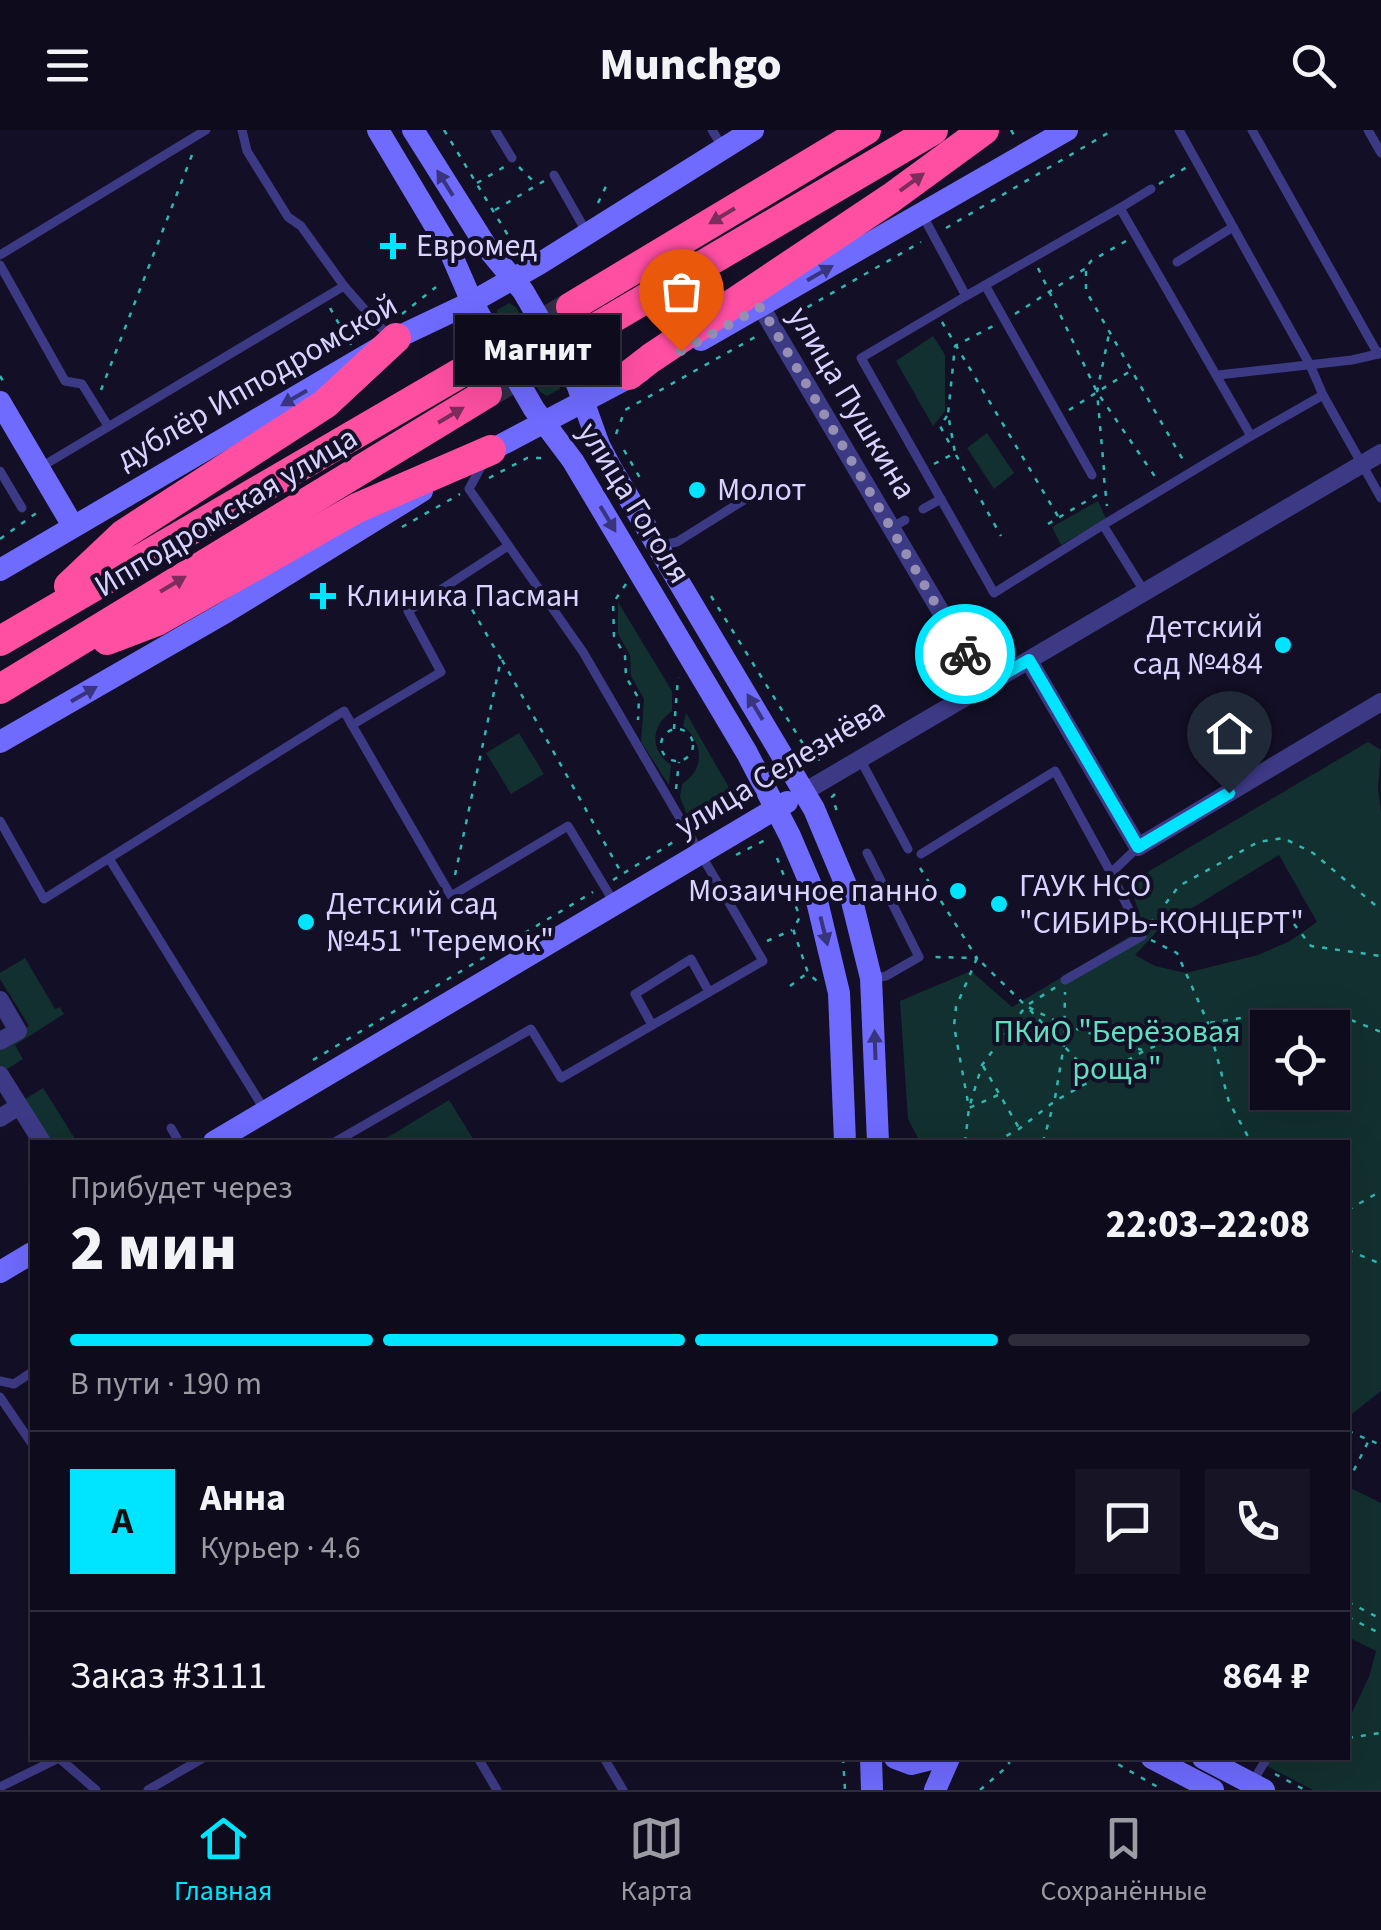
<!DOCTYPE html>
<html lang="ru">
<meta charset="utf-8">
<style>
body{margin:0;font-family:"Source Sans 3",sans-serif;background:#171425;color:#f1f3f6;height:100vh;display:flex;flex-direction:column;font-size:38px;white-space:nowrap}
*{box-sizing:border-box;margin:0}
p{font-size:32px;color:#9b9ba3}
.icon{flex:none;width:55px;height:55px;fill:none;stroke:currentColor;stroke-width:2;stroke-linecap:round;stroke-linejoin:round}
.map{position:relative;flex:1;overflow:hidden}
.details{position:absolute;left:30px;top:1010px;width:1320px;height:620px;display:flex;flex-direction:column;background:#0e0b1c;border-radius:0px;box-shadow:0 10px 40px #0002,0 0 0 2px #2e2b3b}
.details>*{flex:none}
.buttons{position:absolute;left:1250px;top:880px;display:grid;gap:20px}
.buttons a{display:grid;place-items:center;width:100px;height:100px;border-radius:0px;background:#0e0b1c;box-shadow:0 10px 40px #0002,0 0 0 2px #2e2b3b;font-size:50px}
.pin{position:absolute;display:grid;place-items:center;width:85px;height:85px;color:#fff;margin:-102px -42px;border-radius:50% 50% 50% 0;rotate:-45deg;box-shadow:0 0 10px #0007}
.pin .icon{rotate:45deg}
.courier{position:absolute;display:grid;place-items:center;width:100px;height:100px;margin:-50px;border:8px solid #00e5ff;border-radius:50%;background:#fff;color:#222;box-shadow:0 2px 12px #0007}
.bubble{position:absolute;height:70px;border-radius:0px;background:#0e0b1c;box-shadow:0 10px 40px #0002,0 0 0 2px #2e2b3b;font-size:32px;font-weight:800;line-height:70px;text-align:center}
.headline em{font-style:normal;font-weight:800}
.headline div{display:flex;flex-direction:column-reverse}
.headline{display:flex;align-items:center;justify-content:space-between;height:170px;padding:0 40px}
h1{font-size:65px;font-weight:800;line-height:75px}
.bar{display:grid;grid-template-columns:repeat(4,1fr);gap:15px 10px;align-content:center;height:120px;padding:0 40px}
.bar i{height:12px;border-radius:8px;background:#2e2b3b}
.bar .on{background:#00e5ff}
.bar p{grid-column:span 4}
.line{display:flex;align-items:center;gap:25px;padding:0 40px;border-top:2px solid #2e2b3b}
.line div{flex:1}
.round{display:grid;place-items:center;flex:none;width:105px;height:105px;border-radius:0px;background:#171425}
header{display:flex;justify-content:space-between;align-items:center;height:130px;padding:0 40px;background:#0e0b1c;font-size:45px;font-weight:800}
.tabs{display:flex;justify-content:space-around;align-items:center;height:140px;border-top:2px solid #2e2b3b;background:#0e0b1c;font-size:28px;color:#9b9ba3}
.tabs a{display:grid;justify-items:center;gap:5px}
.tabs .on{color:#00e5ff}
.map>svg:first-child{display:block}
.green{fill:#12302f;fill-rule:evenodd}
.lines{fill:none;stroke-linecap:round;stroke-linejoin:round}
.highway-tunnel{stroke:#312d47;stroke-width:30;stroke-dasharray:30 15;stroke-linecap:butt}
.path{stroke:#2fb8b0;stroke-width:2.5;stroke-dasharray:5 8;stroke-linecap:butt}
.lane{stroke:#3d3a85;stroke-width:9}
.street{stroke:#3d3a85;stroke-width:18}
.secondary{stroke:#6f6bff;stroke-width:22}
.highway{stroke:#ff4fa3;stroke-width:30}
.oneway{fill:#7d2c5e}
.oneway2{fill:#38347d}
.done{stroke:#948fb3;stroke-width:10;stroke-dasharray:0 18}
.route{stroke:#00e5ff;stroke-width:12}
.poi-dot{fill:#00e5ff;stroke:#130f26;stroke-width:4}
.labels{text-anchor:middle;dominant-baseline:central;stroke-width:8;stroke-linejoin:round;paint-order:stroke}
.poi-label{font-size:32px;fill:#d9d4ff;stroke:#130f26;text-anchor:start}
.street-label{font-size:32px;fill:#d9d4ff;stroke:#130f26}
.park-label{font-size:32px;fill:#5fe0c0;stroke:#130f26}
</style>
<header><svg class="icon" aria-label="menu" viewBox="0 0 24 24"><path d="M4 6h16M4 12h16M4 18h16"/></svg>Munchgo<svg class="icon" aria-label="search" viewBox="0 0 24 24"><circle cx="10" cy="10" r="6"/><path d="M15 15l6 6"/></svg></header>
<div class="map">
<svg width="1381" height="1660" viewBox="0 0 1381 1660">
<rect width="100%" height="100%" fill="#130f26"/>
<!-- green -->
<g class="green">
<path d="M509,173l7,4 43,74 1,8 -13,7 -7,-4 -43,-74v-8z"/>
<path d="M933,206l12,19v56l-12,15 -37,-65z"/>
<path d="M987,303l27,40 -20,16 -27,-41z"/>
<path d="M1098,371l8,18 -45,26 -9,-18z"/>
<path d="M618,472l54,89v20c-21,15 -23,38 -1,54l-2,20 -28,-43 3,-43 -13,-23 -1,-21 -12,-21z"/>
<path d="M686,583l49,85 -44,27 -11,-28 2,-13c23,-14 22,-41 1,-58z"/>
<path d="M519,603l25,41 -33,20 -25,-41z"/>
<path d="M1368,612l13,8 -3,38 3,24v579l-33,26v-275h-428l-12,-23 -8,-118 71,-30 41,36 132,-79 -15,-45zM1279,725l38,67 -27,19 -32,14 -72,18 -31,-7 -20,-11 26,-28zM1268,898h64v64h-64z"/>
<path d="M25,828l30,51 5,-2 4,7 -49,31 8,14 -19,12 -4,-6v-21l29,-18 -29,-47v-6z"/>
<path d="M43,958l34,54h-29l-26,-41z"/>
<path d="M449,970l26,42h-95z"/>
<path d="M1348,1357l33,16v287h-68l-62,-32h97v-37l21,-44 7,-26 -28,-14z"/>
</g>
<g class="lines">
<!-- highway-tunnel -->
<g class="highway-tunnel">
<path d="M472,236l99,-59"/>
<path d="M487,263l100,-60"/>
</g>
<!-- path -->
<g class="path">
<path d="M444,0l65,107 10,12h7"/>
<path d="M1011,0l4,7"/>
<path d="M519,37l18,18"/>
<path d="M477,53l27,-16"/>
<path d="M1159,54l28,-17"/>
<path d="M598,73l10,-21"/>
<path d="M495,80l49,-29"/>
<path d="M946,98l167,-98"/>
<path d="M1126,111l-35,20 -5,7v23l97,169"/>
<path d="M1038,138l59,124 59,86"/>
<path d="M330,178l21,37"/>
<path d="M402,184l34,-27"/>
<path d="M1015,184l71,-46"/>
<path d="M785,190l136,-78"/>
<path d="M942,192l117,196"/>
<path d="M460,201l8,15"/>
<path d="M594,225l9,14"/>
<path d="M0,246l5,8"/>
<path d="M101,260l91,-235"/>
<path d="M1069,280l63,-40"/>
<path d="M947,286l-7,10 12,22"/>
<path d="M616,304l9,-24 132,-74"/>
<path d="M624,320l16,28"/>
<path d="M956,325l45,81"/>
<path d="M934,334l21,-11 -7,-39 7,-68 40,-21"/>
<path d="M1104,340l-7,-78 12,-58"/>
<path d="M489,348l38,-20h18"/>
<path d="M1104,348l3,28"/>
<path d="M1048,394l52,-31"/>
<path d="M402,397l58,-33"/>
<path d="M0,409l42,-30"/>
<path d="M626,454l-13,19 1,33 11,20 1,21 13,22 -1,21"/>
<path d="M711,466l102,164 13,-1"/>
<path d="M502,530l120,214"/>
<path d="M674,599l4,-52"/>
<circle cx="677" cy="615" r="16"/>
<path d="M676,659l3,-27"/>
<path d="M835,664l-3,3 6,17"/>
<path d="M698,697l50,-27"/>
<path d="M736,725l33,-17"/>
<path d="M777,728l23,59 -7,12 15,44 10,9"/>
<path d="M920,738l57,90 -45,-1"/>
<path d="M455,745l46,-216 -41,-70"/>
<path d="M613,750l65,-41"/>
<path d="M1150,794l29,-38 79,-44 25,-4 30,15 68,57"/>
<path d="M1294,794l17,22 70,10"/>
<path d="M1151,810l26,13 31,70 21,79 22,40"/>
<path d="M767,811l25,-11"/>
<path d="M790,856l16,-12"/>
<path d="M1029,874l27,-17"/>
<path d="M1030,880l65,69"/>
<path d="M313,930l280,-168"/>
<path d="M983,936l36,62"/>
<path d="M998,965l-29,13 -15,-82 2,-19 21,-49 49,48"/>
<path d="M1055,968l9,-53 1,-53"/>
<path d="M965,1012l4,-34 13,-43 44,-59 38,19 78,25"/>
<path d="M995,1012l24,-13 36,-28 89,-50 64,-28 73,-11 55,2 45,18"/>
<path d="M1043,1012l10,-36"/>
<path d="M1348,1080l33,-19"/>
<path d="M1348,1120l33,14"/>
<path d="M1348,1301l33,14"/>
<path d="M1348,1352l21,-42"/>
<path d="M1348,1472l33,17"/>
<path d="M1348,1487l33,17"/>
<path d="M1348,1608l33,-5"/>
<path d="M843,1628l2,32"/>
<path d="M1107,1628l56,32"/>
<path d="M1275,1644l30,16"/>
<path d="M980,1660l29,-25v-7"/>
</g>
<!-- lane -->
<g class="lane">
<path d="M242,0l5,21 41,66 13,9 43,60 37,42 10,7"/>
<path d="M495,0l17,28"/>
<path d="M712,0l11,18"/>
<path d="M1179,0l131,235 13,30"/>
<path d="M1252,0l126,224 3,-2"/>
<path d="M1368,0l13,23"/>
<path d="M554,45l33,58"/>
<path d="M1120,78l31,-19"/>
<path d="M923,86l43,80 -105,62 133,235 109,-68 41,66"/>
<path d="M0,125l206,-125"/>
<path d="M1177,132l56,-35"/>
<path d="M0,135l65,116 17,3 26,42"/>
<path d="M985,155l107,190"/>
<path d="M966,166l154,-88 131,228 -148,89"/>
<path d="M1218,245l134,-15 26,-6"/>
<path d="M1251,306l72,-41 58,103"/>
<path d="M41,337l303,-181"/>
<path d="M0,341l22,37"/>
<path d="M923,379l18,-10"/>
<path d="M891,398l14,-8"/>
<path d="M661,415l16,-3 91,-57"/>
<path d="M508,416l-100,65 33,61 -89,53 99,171 117,-70 47,78"/>
<path d="M860,629l48,90"/>
<path d="M0,691l44,78 300,-188 8,14"/>
<path d="M867,723l52,104 -33,19 -13,2"/>
<path d="M921,724l134,-83 56,102"/>
<path d="M110,730l154,249"/>
<path d="M1065,850l77,-44 -31,-63 27,-26"/>
<path d="M652,895l-17,-31 56,-35 18,33"/>
<path d="M171,998l8,14"/>
<path d="M335,1012l196,-113 30,49 202,-117 -180,-309 -114,-163 13,-24"/>
<path d="M0,1251l14,3 18,-12"/>
<path d="M0,1267l32,47"/>
<path d="M478,1628l19,32"/>
<path d="M604,1628l19,32"/>
<path d="M1253,1651l14,-23"/>
<path d="M0,1657l59,-29 37,32"/>
<path d="M148,1660l55,-32"/>
</g>
<!-- street -->
<g class="street">
<path d="M761,177l223,378"/>
<path d="M1029,531l109,186 243,-145"/>
<path d="M804,662l577,-339"/>
<path d="M0,870l18,31 -18,10"/>
<path d="M0,945l42,67"/>
<path d="M0,988l19,-12"/>
</g>
<!-- secondary -->
<g class="secondary">
<path d="M378,0l71,119 23,53 62,107 39,52 174,292 43,83 26,61 23,96 6,149"/>
<path d="M413,0l75,119 35,42 54,93 22,61 12,23 203,341 37,88 20,81 7,164"/>
<path d="M701,210l366,-210"/>
<path d="M0,272l73,124"/>
<path d="M480,326l161,-85"/>
<path d="M0,440l396,-232 76,-36 67,-38 214,-134"/>
<path d="M0,612l226,-130 196,-121"/>
<path d="M214,1012l573,-340"/>
<path d="M0,1142l32,-19"/>
<path d="M871,1628l1,32"/>
<path d="M895,1628l16,6 24,-6"/>
<path d="M1152,1628l61,32"/>
<path d="M1203,1628l61,32"/>
<path d="M935,1660l14,-32"/>
</g>
<!-- highway -->
<g class="highway">
<path d="M571,177l295,-177"/>
<path d="M587,203l346,-203"/>
<path d="M629,245l22,-17 240,-160 93,-68"/>
<path d="M69,456l55,-52 201,-130 71,-66"/>
<path d="M107,510l50,-19 200,-113 134,-58"/>
<path d="M0,511l472,-275"/>
<path d="M0,559l487,-296"/>
</g>
</g>
<!-- one-way arrows -->
<defs><path id="oneway-solid" d="M-6-.8H1V-3.2L6.5 0L1 3.2V.8H-6Z" transform="scale(2.5)"/></defs>
<g class="oneway">
<use href="#oneway-solid" transform="translate(912 52) rotate(-36)"/>
<use href="#oneway-solid" transform="translate(722 86) rotate(149)"/>
<use href="#oneway-solid" transform="translate(451 285) rotate(-31)"/>
<use href="#oneway-solid" transform="translate(173 454) rotate(-31)"/>
</g>
<g class="oneway2">
<use href="#oneway-solid" transform="translate(445 53) rotate(-122)"/>
<use href="#oneway-solid" transform="translate(820 143) rotate(-30)"/>
<use href="#oneway-solid" transform="translate(294 268) rotate(150)"/>
<use href="#oneway-solid" transform="translate(608 389) rotate(59)"/>
<use href="#oneway-solid" transform="translate(84 564) rotate(-30)"/>
<use href="#oneway-solid" transform="translate(755 577) rotate(-121)"/>
<use href="#oneway-solid" transform="translate(824 801) rotate(76)"/>
<use href="#oneway-solid" transform="translate(875 915) rotate(-92)"/>
</g>
<g class="lines">
<!-- done -->
<path class="done" d="M681,221l80,-44 204,347"/>
<!-- route -->
<path class="route" d="M965,524l19,31 45,-25 109,187 91,-54"/>
</g>
<!-- markers -->
<g class="poi-dot">
<path d="M388 101h10v10h10v10h-10v10h-10v-10h-10v-10h10z"/>
<circle cx="697" cy="360" r="10"/>
<path d="M318 451h10v10h10v10h-10v10h-10v-10h-10v-10h10z"/>
<circle cx="1283" cy="515" r="10"/>
<circle cx="958" cy="761" r="10"/>
<circle cx="999" cy="774" r="10"/>
<circle cx="306" cy="792" r="10"/>
</g>
<g class="labels">
<!-- poi labels -->
<g class="poi-label">
<text x="416" y="116">Евромед</text>
<text x="717" y="360">Молот</text>
<text x="346" y="466">Клиника Пасман</text>
<text x="1263" y="497" text-anchor="end">Детский<tspan x="1263" dy="37">сад №484</tspan></text>
<text x="1019" y="756">ГАУК НСО<tspan x="1019" dy="37">"СИБИРЬ-КОНЦЕРТ"</tspan></text>
<text x="938" y="761" text-anchor="end">Мозаичное панно</text>
<text x="326" y="774">Детский сад<tspan x="326" dy="37">№451 "Теремок"</tspan></text>
</g>
<!-- street labels -->
<g class="street-label">
<text transform="translate(257 252) rotate(-30)">дублёр Ипподромской</text>
<text transform="translate(852 273) rotate(59)">улица Пушкина</text>
<text transform="translate(634 373) rotate(58)">улица Гоголя</text>
<text transform="translate(226 382) rotate(-31)">Ипподромская улица</text>
<text transform="translate(780 638) rotate(-31)">улица Селезнёва</text>
</g>
<!-- park labels -->
<g class="park-label">
<text x="1117" y="902">ПКиО "Берёзовая<tspan x="1117" dy="37">роща"</tspan></text>
</g>
</g>
</svg>
<div class="buttons">
<a><svg class="icon" aria-label="locate" viewBox="0 0 24 24"><circle cx="12" cy="12" r="6"/><path d="M12 2v4M12 18v4M2 12h4M18 12h4"/></svg></a>
</div>
<div class="pin" style="left:681px;top:221px;background:#ea580c"><svg class="icon" aria-label="bag" viewBox="0 0 24 24"><path d="M5 8h14l-1 12H6zM9 8a3 3 0 0 1 6 0"/></svg></div>
<div class="pin" style="left:1229px;top:663px;background:#1f2937"><svg class="icon" aria-label="home" viewBox="0 0 24 24"><path d="M3 11l9-7 9 7M6 9v11h12V9"/></svg></div>
<div class="courier" style="left:965px;top:524px"><svg class="icon" aria-label="bike" viewBox="0 0 24 24"><circle cx="6" cy="16" r="4"/><circle cx="18" cy="16" r="4"/><path d="M6 16l4-8h5l3 8M10 8l3 8H6M13 5h3"/></svg></div>
<div class="bubble" style="left:455px;top:185px;width:165px">Магнит</div>
<section class="details">
<div class="headline"><div><h1>2 мин</h1><p>Прибудет через</p></div><em>22:03–22:08</em></div>
<div class="bar"><i class="on"></i><i class="on"></i><i class="on"></i><i></i><p>В пути · 190 m</p></div>
<div class="line" style="height:180px"><b class="round" style="background:#00e5ff;color:#111">А</b><div><b>Анна</b><p>Курьер · 4.6</p></div><a class="round"><svg class="icon" aria-label="chat" viewBox="0 0 24 24"><path d="M4 5h16v11H9l-5 4z"/></svg></a><a class="round"><svg class="icon" aria-label="phone" viewBox="0 0 24 24"><path d="M5 4h4l2 5-3 2q2 4 5 5l2-3 5 2v4C11 20 4 13 5 4z"/></svg></a></div>
<div class="line" style="height:130px"><div>Заказ #3111</div><b>864 ₽</b></div>
</section>
</div>
<nav class="tabs">
<a class="on"><svg class="icon" aria-label="home" viewBox="0 0 24 24"><path d="M3 11l9-7 9 7M6 9v11h12V9"/></svg>Главная</a>
<a><svg class="icon" aria-label="map" viewBox="0 0 24 24"><path d="M3 6l6-2 6 2 6-2v14l-6 2-6-2-6 2zM9 4v14M15 6v14"/></svg>Карта</a>
<a><svg class="icon" aria-label="saved" viewBox="0 0 24 24"><path d="M7 4h10v16l-5-4-5 4z"/></svg>Сохранённые</a>
</nav>
